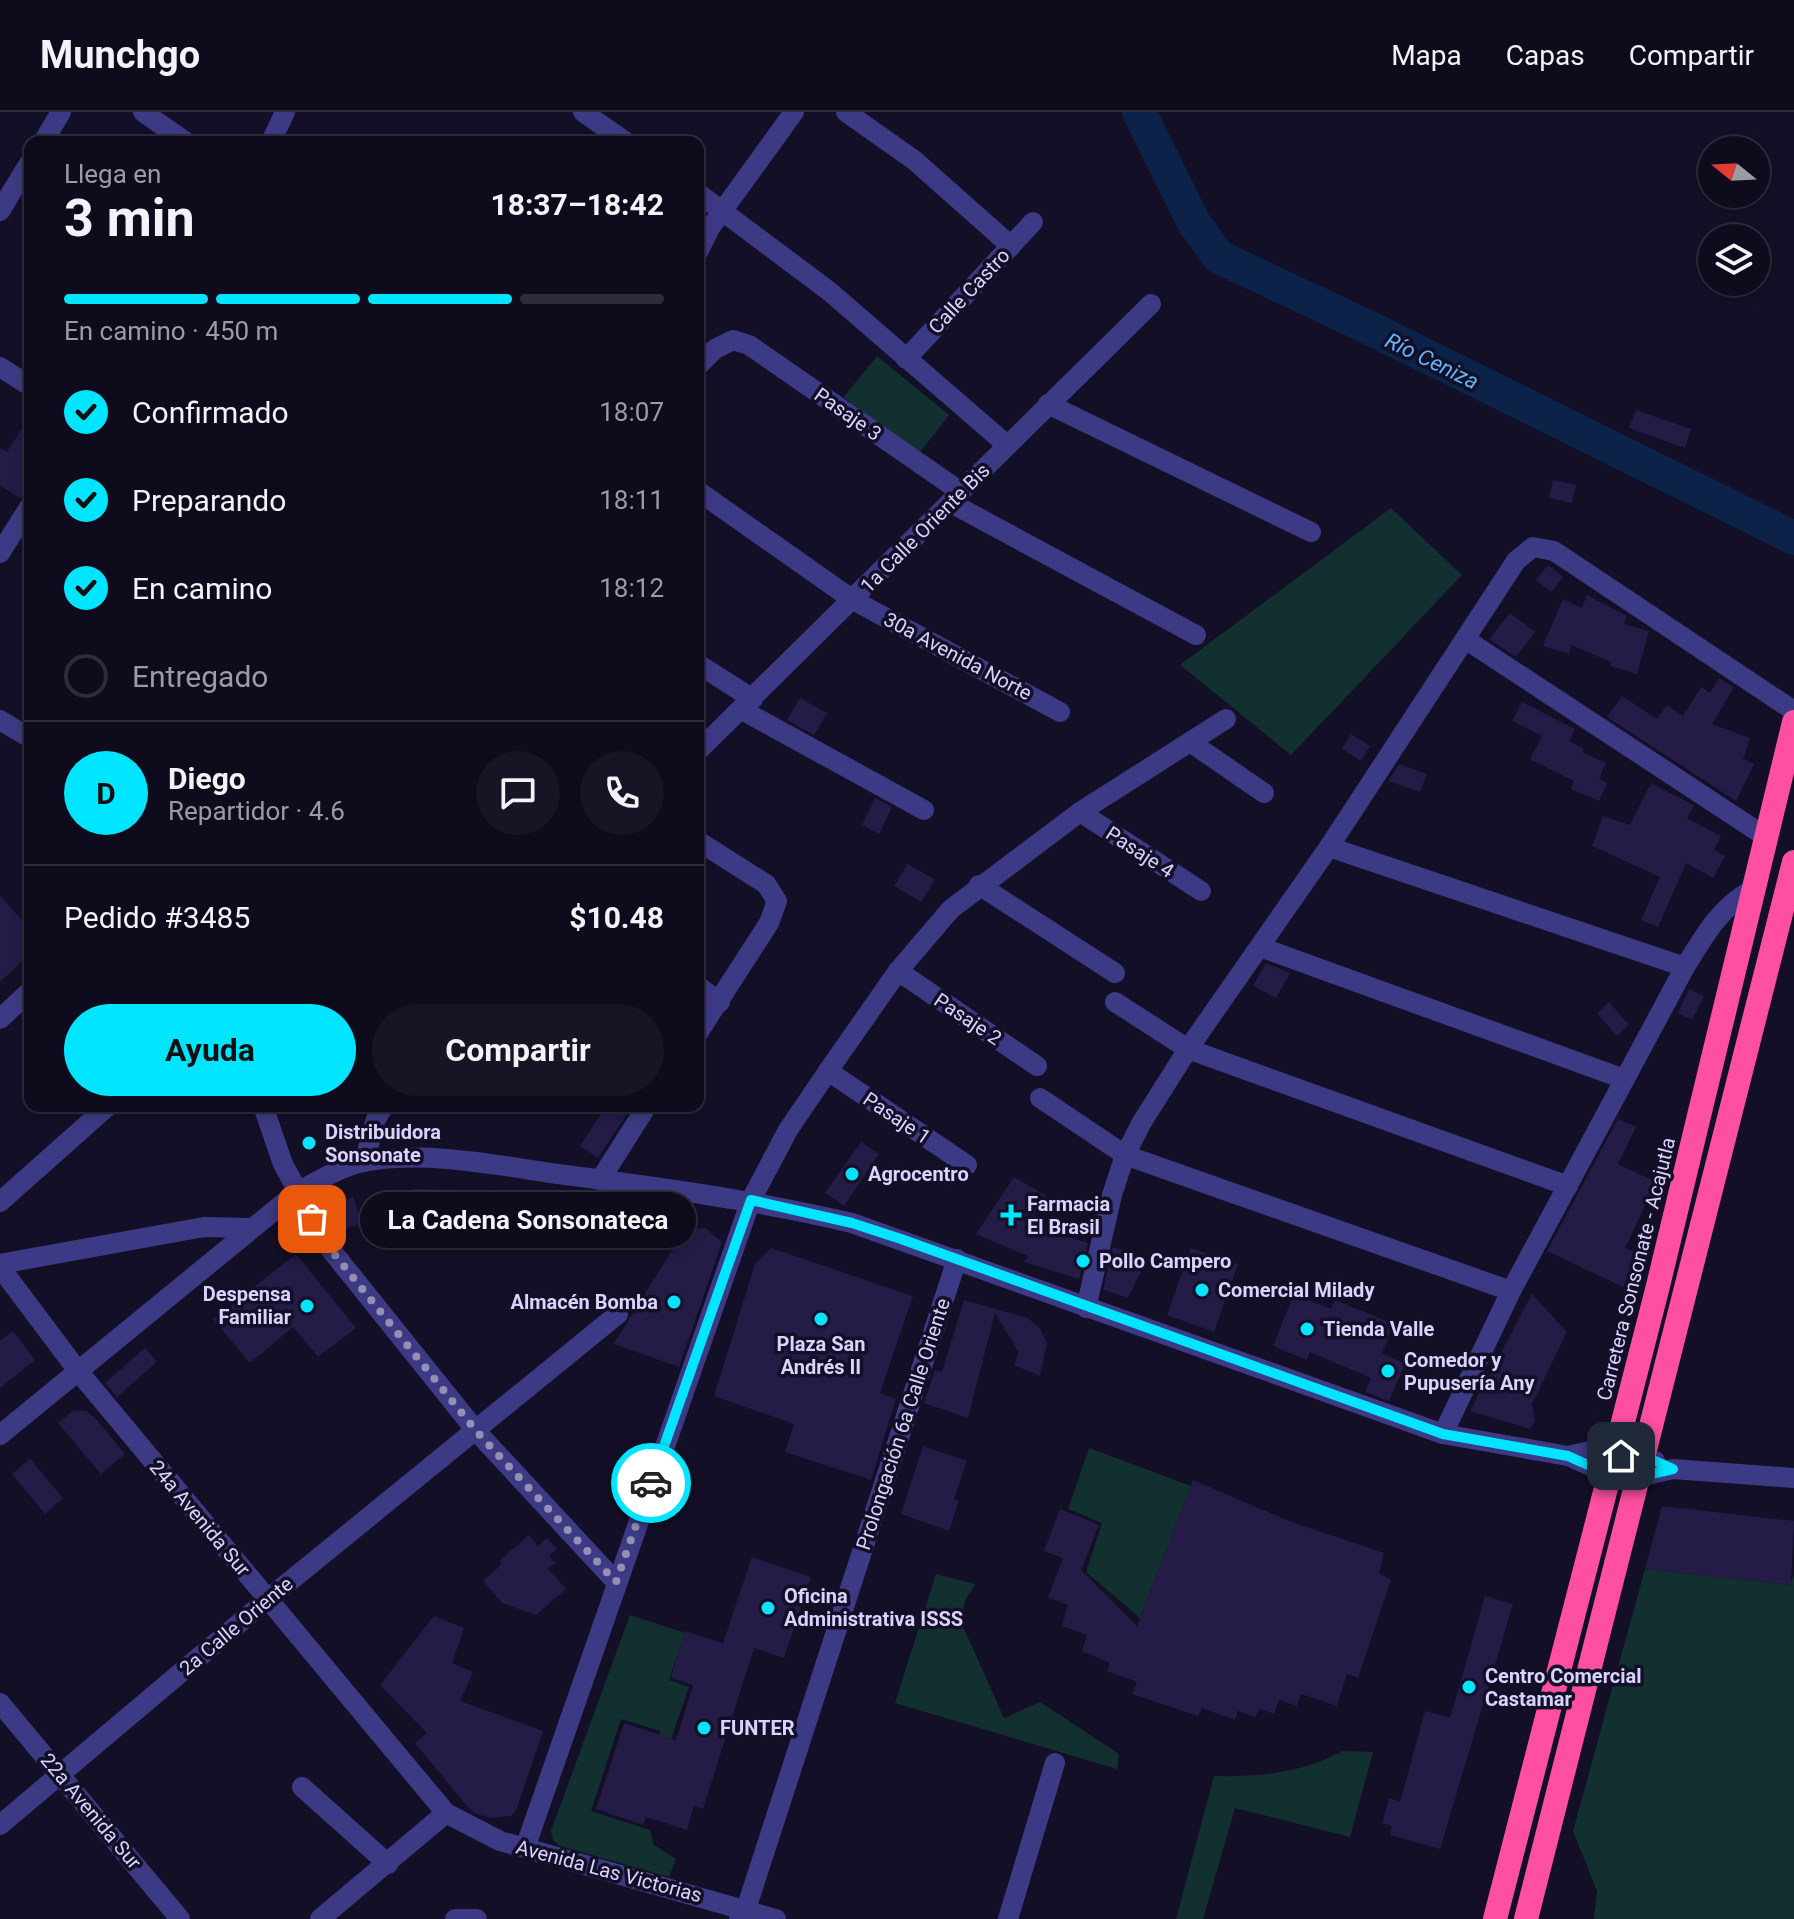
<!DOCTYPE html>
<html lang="es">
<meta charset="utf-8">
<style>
body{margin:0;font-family:Roboto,sans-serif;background:#171425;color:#f1f3f6;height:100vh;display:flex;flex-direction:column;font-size:30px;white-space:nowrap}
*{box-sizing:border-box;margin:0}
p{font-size:26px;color:#9b9ba3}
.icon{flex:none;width:44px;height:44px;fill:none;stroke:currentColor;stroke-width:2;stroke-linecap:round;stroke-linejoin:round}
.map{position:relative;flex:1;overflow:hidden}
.sheet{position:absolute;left:24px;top:24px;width:680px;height:976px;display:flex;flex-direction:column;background:#0e0b1c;border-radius:16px;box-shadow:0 4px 12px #0003,0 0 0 2px #2e2b3b}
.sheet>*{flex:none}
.needle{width:52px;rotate:288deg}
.controls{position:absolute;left:1698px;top:24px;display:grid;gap:16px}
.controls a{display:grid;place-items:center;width:72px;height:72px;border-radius:50%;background:#0e0b1c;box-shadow:0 4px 12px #0003,0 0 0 2px #2e2b3b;font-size:40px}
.pin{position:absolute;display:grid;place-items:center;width:68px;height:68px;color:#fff;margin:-34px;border-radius:16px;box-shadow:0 4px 12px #0006}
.courier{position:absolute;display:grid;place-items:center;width:80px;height:80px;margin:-40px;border:6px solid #00e5ff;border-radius:50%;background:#fff;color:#222;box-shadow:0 2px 10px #0007}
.bubble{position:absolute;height:56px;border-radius:28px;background:#0e0b1c;box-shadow:0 4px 12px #0003,0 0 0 2px #2e2b3b;font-size:26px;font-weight:700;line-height:56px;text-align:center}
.summary em{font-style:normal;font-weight:700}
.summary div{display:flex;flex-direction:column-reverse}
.summary{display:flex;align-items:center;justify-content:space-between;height:136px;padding:0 40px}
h1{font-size:52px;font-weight:700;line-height:60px}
.bar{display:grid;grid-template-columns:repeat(4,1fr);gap:12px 8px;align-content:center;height:96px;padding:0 40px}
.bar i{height:10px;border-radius:6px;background:#2e2b3b}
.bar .on{background:#00e5ff}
.bar p{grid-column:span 4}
.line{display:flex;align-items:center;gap:20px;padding:0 40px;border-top:2px solid #2e2b3b}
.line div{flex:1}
.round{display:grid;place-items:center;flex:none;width:84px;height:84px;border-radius:42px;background:#171425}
ol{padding:0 40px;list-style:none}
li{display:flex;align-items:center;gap:24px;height:88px}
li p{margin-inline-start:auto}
li .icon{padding:8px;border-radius:50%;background:#00e5ff;color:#111;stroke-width:4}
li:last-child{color:#9b9ba3}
li i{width:44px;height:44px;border:4px solid #2e2b3b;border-radius:50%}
.primary-button{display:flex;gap:16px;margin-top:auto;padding:16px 40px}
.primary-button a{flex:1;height:92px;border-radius:48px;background:#00e5ff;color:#111;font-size:32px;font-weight:700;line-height:92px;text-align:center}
.primary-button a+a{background:#171425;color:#f1f3f6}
header{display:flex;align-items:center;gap:48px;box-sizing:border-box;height:112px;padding:0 40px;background:#0e0b1c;border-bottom:2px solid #2e2b3b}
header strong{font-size:38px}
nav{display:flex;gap:44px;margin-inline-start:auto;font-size:28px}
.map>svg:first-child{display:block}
.green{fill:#12302f}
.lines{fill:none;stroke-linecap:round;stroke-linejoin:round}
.river{stroke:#0c2248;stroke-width:34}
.building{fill:#241b47}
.minor{stroke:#3d3a85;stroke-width:20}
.highway{stroke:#ff4fa3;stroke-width:24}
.done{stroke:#948fb3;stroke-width:8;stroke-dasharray:0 14.4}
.route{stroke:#00e5ff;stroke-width:10}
.poi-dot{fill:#00e5ff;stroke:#130f26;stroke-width:3}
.labels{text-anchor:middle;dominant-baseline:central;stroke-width:7;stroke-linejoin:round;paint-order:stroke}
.street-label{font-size:20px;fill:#d9d4ff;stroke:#130f26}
.poi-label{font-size:20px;font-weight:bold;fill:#d9d4ff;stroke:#130f26;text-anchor:start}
.water-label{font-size:22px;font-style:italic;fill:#62b6ff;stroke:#130f26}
</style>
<header>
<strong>Munchgo</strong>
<nav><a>Mapa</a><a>Capas</a><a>Compartir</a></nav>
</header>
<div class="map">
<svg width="1794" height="1807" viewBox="0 0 1794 1807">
<rect width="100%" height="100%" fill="#130f26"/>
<!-- green -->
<g class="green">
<path d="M877,244l72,59 -32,41 -73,-59z"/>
<path d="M1391,396l71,67 -171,180 -111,-90z"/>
<path d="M1089,1336l102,38 -51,132 -54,-46 16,-49 -34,-14z"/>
<path d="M1645,1457l145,16 4,-10v344h-200l3,-28 -24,-60z"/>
<path d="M936,1462l39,10 -10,17 -4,21 43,96 36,-16 79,52 -2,15 -222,-66z"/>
<path d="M630,1503l55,18 -16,47 20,7 -21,61 -12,-4 4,-13 -39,-12 -30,92 59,19 4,15 22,14 -7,18 -109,-31 -7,-6 -2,-9z"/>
<path d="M1343,1639l30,1 -23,85 -115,-29 -32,111h-27l38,-143c48,1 86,-3 129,-25z"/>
</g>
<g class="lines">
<!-- river -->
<path class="river" d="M1139,0l55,111 25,34 157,74 418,207"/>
</g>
<!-- building -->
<g class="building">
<path d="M1636,298l55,19 -6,19 -56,-20z"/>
<path d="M30,304v77l-10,5 -20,-13v-37l7,4z"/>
<path d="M1553,368l23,5 -4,18 -23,-5z"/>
<path d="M1548,453l15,12 -12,15 -15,-12z"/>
<path d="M1587,483l40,21 -3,8 25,7 -12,43 -27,-8 1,-4 -40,-17 -2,9 -26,-8 20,-47 19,9z"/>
<path d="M1510,501l25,19 -19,25 -27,-18z"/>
<path d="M1719,566l15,9 -22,37 38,14 -7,21 11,5 -18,37 -129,-84 15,-21 35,23 10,-14 16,11 18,-29 9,6z"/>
<path d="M800,586l27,15 -13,22 -27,-15z"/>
<path d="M1522,590l53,27 -6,12 15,8 -2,3 24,11 -7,16 8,4 -8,18 -28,-12 3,-8 -44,-22 12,-23 -30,-15z"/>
<path d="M1351,622l19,12 -9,15 -19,-12z"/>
<path d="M1399,652l28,10 -7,18 -32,-11z"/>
<path d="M1651,671l43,22 -7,13 34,18 -7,14 11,6 -12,22 -27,-15 -28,64 -17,-7 19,-43 -68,-31 11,-30 27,9z"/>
<path d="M875,686l17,9 -13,27 -17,-9z"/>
<path d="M908,752l27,16 -14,22 -27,-16z"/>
<path d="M0,784l30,32v26l-30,28z"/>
<path d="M1266,851l24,10 -14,25 -23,-12z"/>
<path d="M1689,877l15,7 -12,24 -14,-7z"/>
<path d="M1609,890l20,23 -12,11 -20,-23z"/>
<path d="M606,994h26l-34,52 -18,-12z"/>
<path d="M1618,1007l18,8 -18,37 38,18 -31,66 14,6 -16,33 -76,-36z"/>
<path d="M861,1030l18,12 -35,52 -19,-13z"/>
<path d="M1014,1065l33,19 -20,28 61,19 -9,36 -55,-17 4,-6 -52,-22z"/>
<path d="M412,1077l79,1 10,39 -90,-2z"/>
<path d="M353,1085l9,26 -24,9 -10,-26z"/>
<path d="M705,1116l17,14 -43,125 -65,-23 71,-115z"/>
<path d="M1113,1135l35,11 -20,40 -25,-8z"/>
<path d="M771,1136l142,48 -33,97 16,6 -25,81 -86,-28 9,-28 -80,-28 41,-132z"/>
<path d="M1191,1136l47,16 -24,68 -47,-17z"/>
<path d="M296,1142l60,74 -38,29 -25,-30 -43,36 -37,-44z"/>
<path d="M1294,1182l37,15 4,-9 59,24 -12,29 23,11 -16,37 -24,-9 6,-14 -61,-26 -3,8 -34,-14z"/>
<path d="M1532,1182l35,38 -35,72 3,17 -5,8 -60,-18z"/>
<path d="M964,1188l64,18 11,9 8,16 -7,33 -26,-11 5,-13 -24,-39 -27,105 -44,-15 11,-33 7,2z"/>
<path d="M13,1219l22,29 -35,28v-47z"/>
<path d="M145,1236l12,14 -40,35 -12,-14z"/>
<path d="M74,1298l12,1 9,7 30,36 -24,20 -43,-51z"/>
<path d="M923,1334l44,15 -13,38 5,2 -10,30 -48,-17z"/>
<path d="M30,1347l33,39 -18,16 -33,-40z"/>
<path d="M1193,1368l96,41 95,32 -5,20 12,7 -33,98 -11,-4 -10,32 -36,-12 -4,12 -18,-6 -5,14 -15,-5 -4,8 -17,-6 -3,9 -33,-12 -4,8 -66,-22 5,-12 -30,-11 3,-8 -28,-12 5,-16 -25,-9 6,-21 -20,-8 15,-39 -19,-7 16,-42 39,16 -18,45 56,56z"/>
<path d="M1662,1394l132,15 -3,64 -146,-16z"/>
<path d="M529,1423l9,11 9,-8 10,11 -8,7 7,7 -8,6 18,20 -30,26 -34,-12 -19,-22 19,-17 -3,-3z"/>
<path d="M752,1445l59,20 -27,81 -30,-10 -51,161 -9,-3 -7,24 -41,-13 -3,8 -47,-16 28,-86 52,17 17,-55 -22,-7 14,-47 38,12z"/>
<path d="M1485,1484l28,8 -73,245 -50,-14 2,-9 -10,-3 7,-25 11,4 25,-91 25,7z"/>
<path d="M434,1504l30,12 -12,35 21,9 -13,29 83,30 -27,80 -5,5 -19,2 -16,-4 -9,-8 -52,-63 12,-10 -47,-48z"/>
</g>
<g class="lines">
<!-- minor -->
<g class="minor">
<path d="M143,0l43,30"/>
<path d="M583,0l43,30"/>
<path d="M846,0l68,48 97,86"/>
<path d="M43,30l18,-30"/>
<path d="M271,30l14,-30"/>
<path d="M698,81l131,98 178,154"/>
<path d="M0,99l30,-49"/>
<path d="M698,140l12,-24 84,-116"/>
<path d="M906,247l127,-137"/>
<path d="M698,254l17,-17 18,-9 16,5 212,147"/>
<path d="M0,255l30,19"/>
<path d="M1048,292l263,128"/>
<path d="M698,379l155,109 207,112"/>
<path d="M951,391l245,132"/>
<path d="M0,441l30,-47"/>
<path d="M1465,527l301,198"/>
<path d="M698,552l55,35"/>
<path d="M742,598l182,100"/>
<path d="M0,608l30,18"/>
<path d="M1190,630l74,51"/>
<path d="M698,639l453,-447"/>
<path d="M1080,700l121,79"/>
<path d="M698,729l68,43 11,17 -8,22 -71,110"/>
<path d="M1329,735l356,120"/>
<path d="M979,773l136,88"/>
<path d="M1260,835l364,132"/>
<path d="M898,859l139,95"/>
<path d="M698,874l22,16"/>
<path d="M1115,890l73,47 380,137"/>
<path d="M0,907l30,-28"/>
<path d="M828,959l139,94"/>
<path d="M1040,986l85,57 386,136"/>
<path d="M263,994l20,58 44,81 150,187 139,150"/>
<path d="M364,1050l12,-43 8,-13"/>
<path d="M600,1068l47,-74"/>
<path d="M0,1090l108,-96"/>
<path d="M0,1152l204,-37 46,1"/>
<path d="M0,1155l78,104 368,442 54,28 276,78"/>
<path d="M1086,1196l26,-113 13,-40 17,-33 46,-73 141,-202 187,-286 17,-14 21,4 240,160"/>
<path d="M1443,1322l68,-143 174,-324c19,-31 35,-60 68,-78"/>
<path d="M0,1323l297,-243c21,-11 43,-25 66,-30 63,-12 132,3 195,12 99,13 197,26 294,49l591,211 125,22 20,9 63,9 22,-5 121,9"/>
<path d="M1568,1344l22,-5 65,10"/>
<path d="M0,1591l180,216"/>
<path d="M302,1675l86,77"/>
<path d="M0,1713l268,-226 350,-285"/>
<path d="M525,1736l226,-648 37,-70 40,-59 70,-100 53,-62 129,-97 146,-93"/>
<path d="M320,1807l126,-106"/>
<path d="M455,1807h22"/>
<path d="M739,1807l7,-10 211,-650"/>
<path d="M1008,1807l47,-156"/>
</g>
<!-- highway -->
<g class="highway">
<path d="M1495,1807l162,-629 137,-568"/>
<path d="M1526,1807l268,-1057"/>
</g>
</g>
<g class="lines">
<!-- done -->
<path class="done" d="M312,1107l15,26 150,187 139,150 35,-99"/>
<!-- route -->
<path class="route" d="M651,1371l100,-283 101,23 49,16 542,195 125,22 20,9 63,9 22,-5 -20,-9 -32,-4"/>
</g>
<!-- markers -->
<g class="poi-dot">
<circle cx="309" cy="1031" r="8"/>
<circle cx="852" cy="1062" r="8"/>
<path d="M1007 1091h8v8h8v8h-8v8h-8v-8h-8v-8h8z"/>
<circle cx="1083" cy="1149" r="8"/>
<circle cx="1202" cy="1178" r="8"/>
<circle cx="674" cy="1190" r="8"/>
<circle cx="307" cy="1194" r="8"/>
<circle cx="821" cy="1207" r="8"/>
<circle cx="1307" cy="1217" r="8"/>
<circle cx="1388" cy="1259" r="8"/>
<circle cx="768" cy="1496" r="8"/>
<circle cx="1469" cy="1575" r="8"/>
<circle cx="704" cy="1616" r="8"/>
</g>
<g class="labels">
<!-- street labels -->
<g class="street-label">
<text transform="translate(969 179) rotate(-47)">Calle Castro</text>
<text transform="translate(848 302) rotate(35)">Pasaje 3</text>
<text transform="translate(925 416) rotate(-45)">1a Calle Oriente Bis</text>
<text transform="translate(958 544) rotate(28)">30a Avenida Norte</text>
<text transform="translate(1140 740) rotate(33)">Pasaje 4</text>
<text transform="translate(968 907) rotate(34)">Pasaje 2</text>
<text transform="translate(897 1006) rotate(34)">Pasaje 1</text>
<text transform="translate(1636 1157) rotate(-76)">Carretera Sonsonate - Acajutla</text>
<text transform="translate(903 1312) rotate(-72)">Prolongación 6a Calle Oriente</text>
<text transform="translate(200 1406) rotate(50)">24a Avenida Sur</text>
<text transform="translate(236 1514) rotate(-40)">2a Calle Oriente</text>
<text transform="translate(91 1699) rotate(50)">22a Avenida Sur</text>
<text transform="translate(609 1759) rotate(15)">Avenida Las Victorias</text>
</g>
<!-- poi labels -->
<g class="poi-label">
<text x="325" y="1020">Distribuidora<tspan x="325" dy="23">Sonsonate</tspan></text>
<text x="868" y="1062">Agrocentro</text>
<text x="1027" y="1092">Farmacia<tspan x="1027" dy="23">El Brasil</tspan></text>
<text x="1099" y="1149">Pollo Campero</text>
<text x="1218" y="1178">Comercial Milady</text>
<text x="291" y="1182" text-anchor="end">Despensa<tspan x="291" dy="23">Familiar</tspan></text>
<text x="658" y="1190" text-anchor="end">Almacén Bomba</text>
<text x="1323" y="1217">Tienda Valle</text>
<text x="821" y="1232" text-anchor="middle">Plaza San<tspan x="821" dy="23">Andrés II</tspan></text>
<text x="1404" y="1248">Comedor y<tspan x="1404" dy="23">Pupusería Any</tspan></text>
<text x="784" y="1484">Oficina<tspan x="784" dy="23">Administrativa ISSS</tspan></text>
<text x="1485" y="1564">Centro Comercial<tspan x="1485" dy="23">Castamar</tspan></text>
<text x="720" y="1616">FUNTER</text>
</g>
<!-- water labels -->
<g class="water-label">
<text transform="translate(1432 249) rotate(26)">Río Ceniza</text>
</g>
</g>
</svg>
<div class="controls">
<a><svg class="needle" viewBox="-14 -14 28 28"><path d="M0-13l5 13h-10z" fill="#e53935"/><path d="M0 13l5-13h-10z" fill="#9b9ba3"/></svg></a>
<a><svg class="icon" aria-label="layers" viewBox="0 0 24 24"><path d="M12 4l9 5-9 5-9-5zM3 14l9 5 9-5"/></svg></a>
</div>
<div class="pin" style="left:312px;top:1107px;background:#ea580c"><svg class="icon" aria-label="bag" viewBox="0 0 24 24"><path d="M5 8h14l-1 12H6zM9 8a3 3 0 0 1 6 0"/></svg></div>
<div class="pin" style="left:1621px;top:1344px;background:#1f2937"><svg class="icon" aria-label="home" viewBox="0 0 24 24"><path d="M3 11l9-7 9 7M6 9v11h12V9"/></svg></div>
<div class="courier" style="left:651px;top:1371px"><svg class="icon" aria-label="car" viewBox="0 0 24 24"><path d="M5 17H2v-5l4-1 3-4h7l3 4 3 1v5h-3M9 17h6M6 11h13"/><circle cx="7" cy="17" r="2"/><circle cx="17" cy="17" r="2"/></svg></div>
<div class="bubble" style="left:360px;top:1080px;width:336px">La Cadena Sonsonateca</div>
<section class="sheet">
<div class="summary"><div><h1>3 min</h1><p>Llega en</p></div><em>18:37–18:42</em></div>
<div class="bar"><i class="on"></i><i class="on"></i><i class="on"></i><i></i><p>En camino · 450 m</p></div>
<ol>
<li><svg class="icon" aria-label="check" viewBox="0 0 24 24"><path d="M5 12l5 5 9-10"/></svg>Confirmado<p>18:07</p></li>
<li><svg class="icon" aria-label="check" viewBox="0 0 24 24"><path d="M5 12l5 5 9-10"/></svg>Preparando<p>18:11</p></li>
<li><svg class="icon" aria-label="check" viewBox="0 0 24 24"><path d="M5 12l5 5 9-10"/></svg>En camino<p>18:12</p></li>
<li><i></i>Entregado</li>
</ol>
<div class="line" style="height:144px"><b class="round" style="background:#00e5ff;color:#111">D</b><div><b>Diego</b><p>Repartidor · 4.6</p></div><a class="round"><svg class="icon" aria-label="chat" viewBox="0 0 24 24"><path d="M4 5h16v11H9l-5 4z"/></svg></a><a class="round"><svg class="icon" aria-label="phone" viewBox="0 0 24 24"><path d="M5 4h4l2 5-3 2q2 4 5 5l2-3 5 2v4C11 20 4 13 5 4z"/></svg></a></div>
<div class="line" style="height:104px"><div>Pedido #3485</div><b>$10.48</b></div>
<div class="primary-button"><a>Ayuda</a><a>Compartir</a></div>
</section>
</div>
